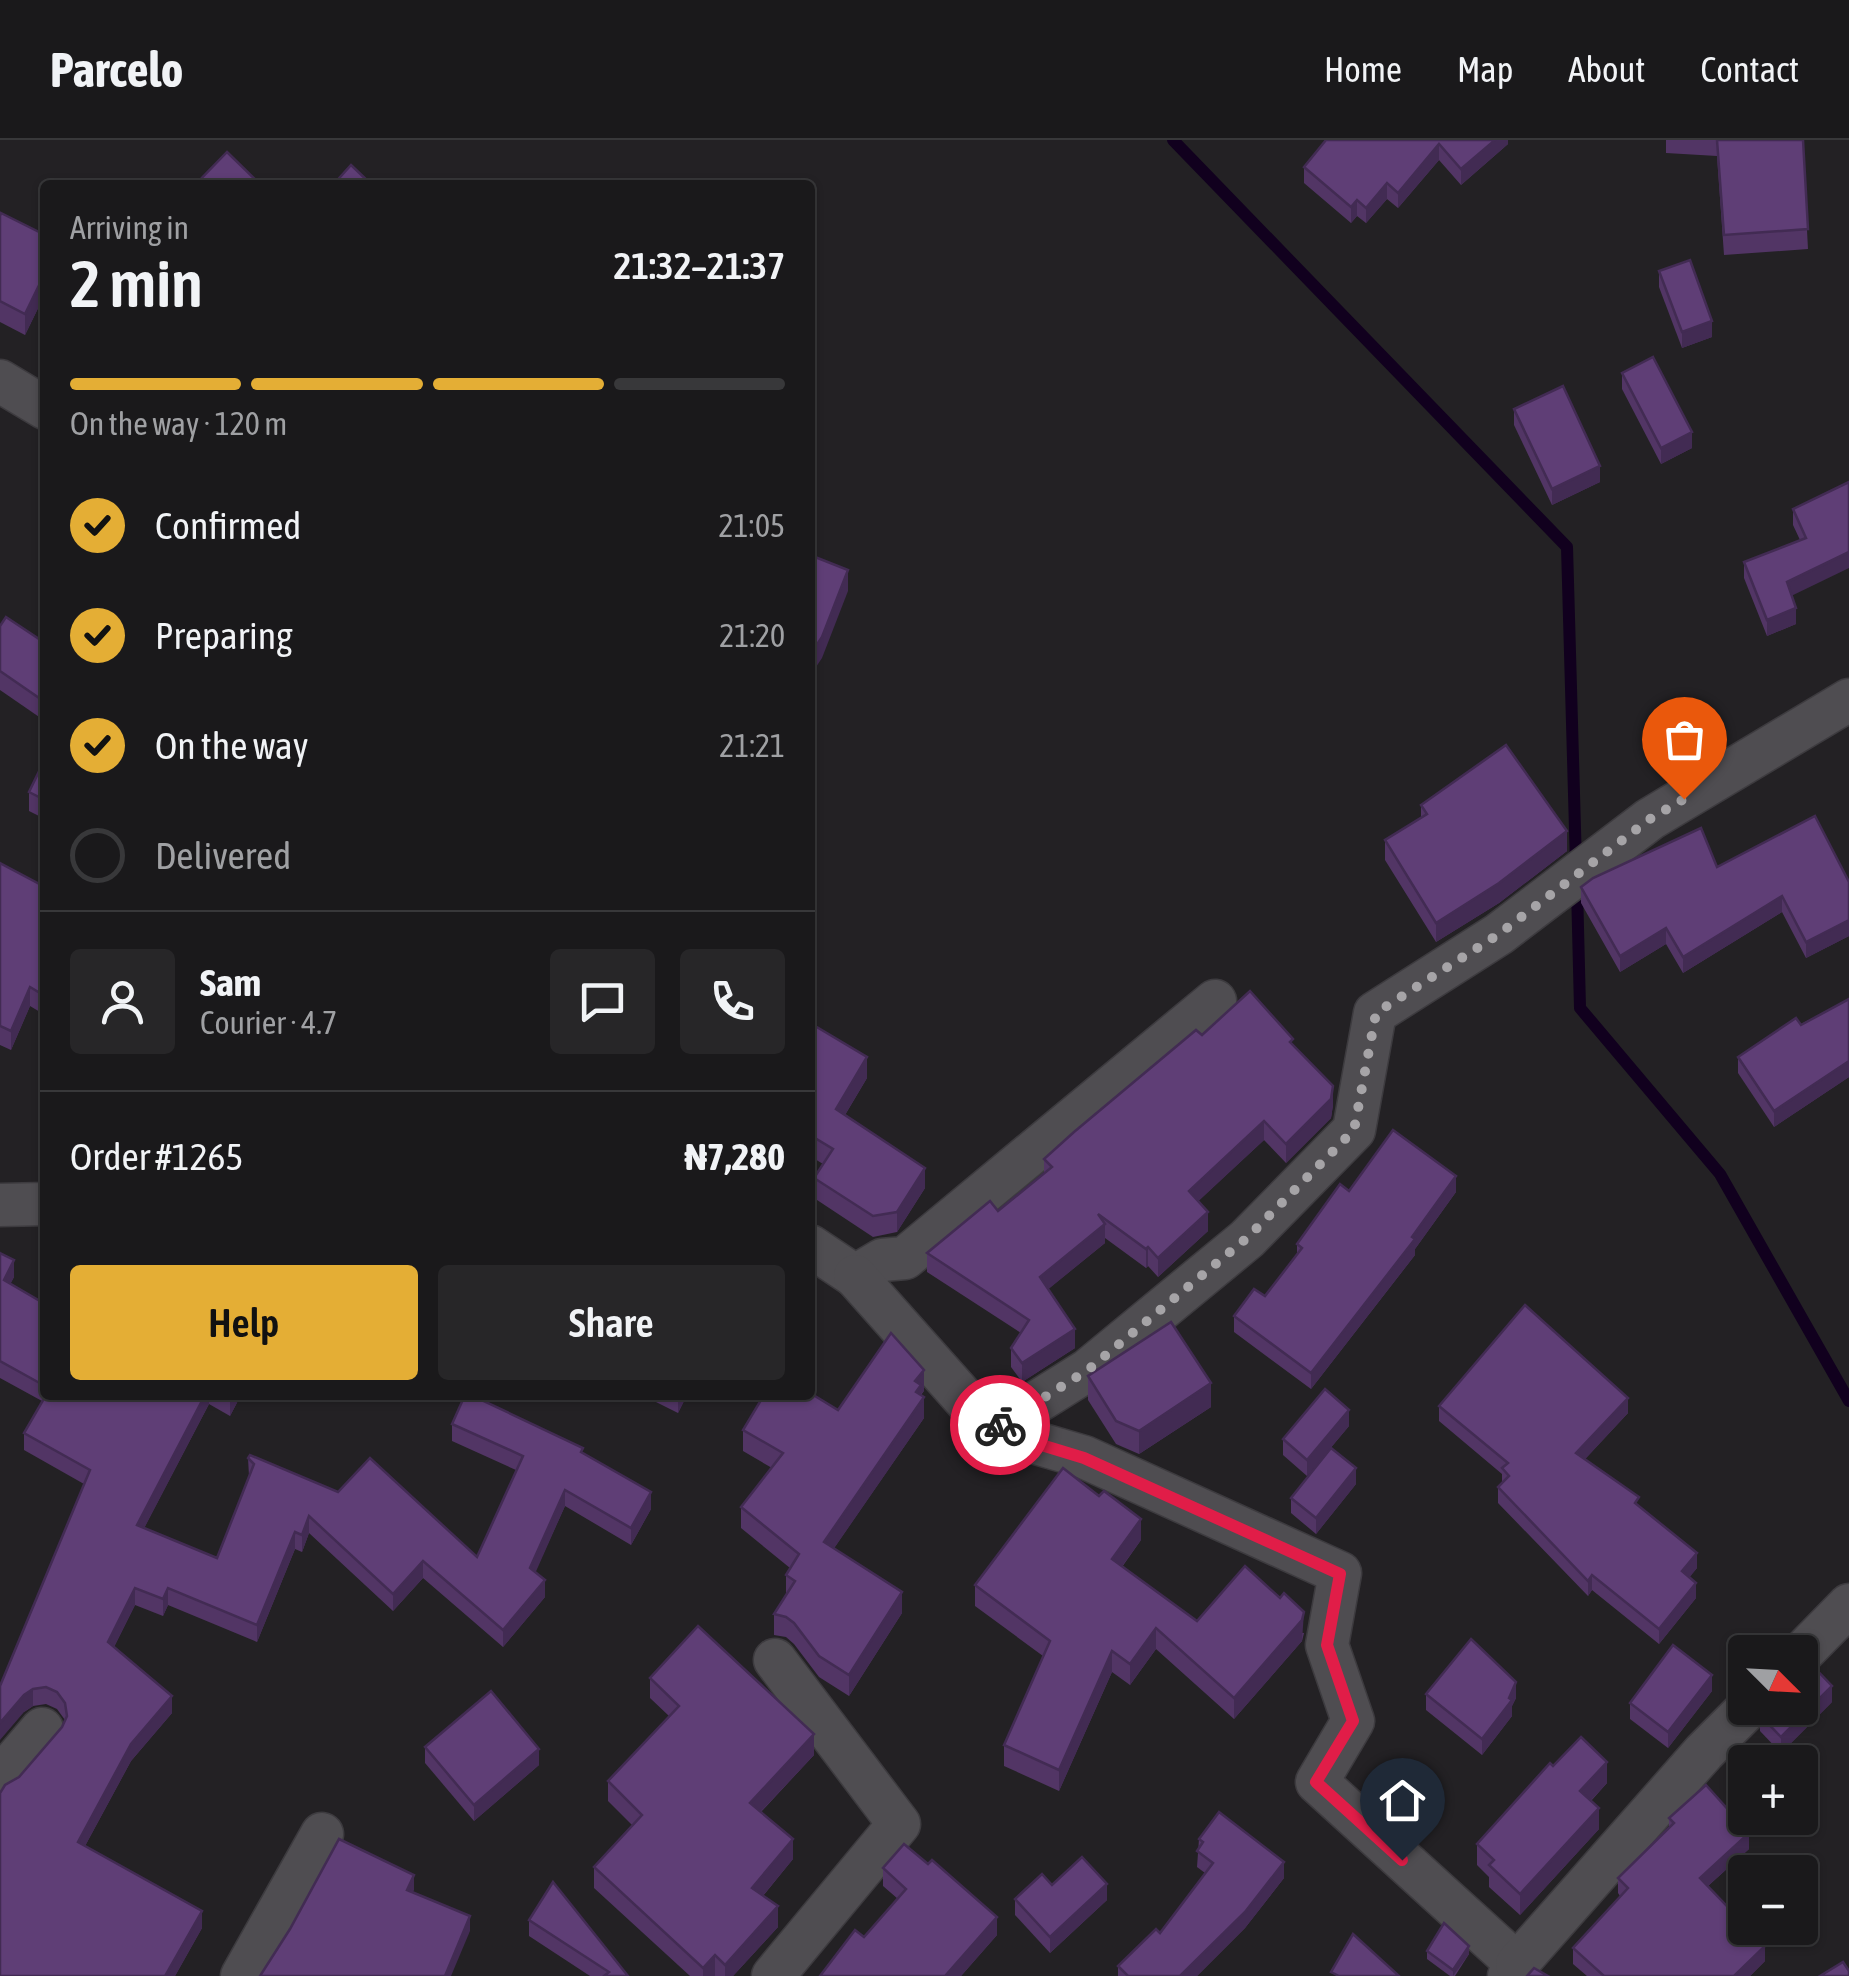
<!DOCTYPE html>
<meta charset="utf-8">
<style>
body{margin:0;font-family:"Asap Condensed",sans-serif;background:#272628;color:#f1f3f6;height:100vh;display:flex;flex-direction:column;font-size:38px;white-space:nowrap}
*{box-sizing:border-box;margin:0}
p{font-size:32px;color:#9fa0a3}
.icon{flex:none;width:55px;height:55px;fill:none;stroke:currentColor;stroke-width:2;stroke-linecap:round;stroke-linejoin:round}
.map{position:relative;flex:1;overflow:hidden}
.drawer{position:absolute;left:40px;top:40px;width:775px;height:1220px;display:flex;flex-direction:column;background:#1a191b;border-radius:10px;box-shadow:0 2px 8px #0004,0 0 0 2px #38383a}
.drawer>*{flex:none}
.needle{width:65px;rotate:114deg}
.tools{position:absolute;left:1728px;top:1495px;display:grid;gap:20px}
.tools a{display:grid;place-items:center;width:90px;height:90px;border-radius:10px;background:#1a191b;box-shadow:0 2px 8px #0004,0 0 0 2px #38383a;font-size:50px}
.pin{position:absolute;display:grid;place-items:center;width:85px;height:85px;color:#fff;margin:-102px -42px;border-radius:50% 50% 50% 0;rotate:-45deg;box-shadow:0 0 10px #0007}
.pin .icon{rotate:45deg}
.courier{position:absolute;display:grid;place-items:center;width:100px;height:100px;margin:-50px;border:8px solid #e11d48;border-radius:50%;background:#fff;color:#222;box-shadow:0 2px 12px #0007}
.summary em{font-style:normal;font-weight:600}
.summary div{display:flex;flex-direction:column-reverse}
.summary{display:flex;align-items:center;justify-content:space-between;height:170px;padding:0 30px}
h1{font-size:65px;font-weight:600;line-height:75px}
.bar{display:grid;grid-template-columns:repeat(4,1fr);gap:15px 10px;align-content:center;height:120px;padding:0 30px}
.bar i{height:12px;border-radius:8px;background:#38383a}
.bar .on{background:#e4ae35}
.bar p{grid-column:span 4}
.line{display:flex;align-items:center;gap:25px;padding:0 30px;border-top:2px solid #38383a}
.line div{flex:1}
.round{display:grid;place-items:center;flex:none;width:105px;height:105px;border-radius:10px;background:#272628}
ol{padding:0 30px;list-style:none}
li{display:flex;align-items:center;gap:30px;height:110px}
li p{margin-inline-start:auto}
li .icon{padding:10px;border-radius:50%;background:#e4ae35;color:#111;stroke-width:4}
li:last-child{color:#9fa0a3}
li i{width:55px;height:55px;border:5px solid #38383a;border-radius:50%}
.button{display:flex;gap:20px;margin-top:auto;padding:20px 30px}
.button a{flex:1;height:115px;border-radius:10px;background:#e4ae35;color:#111;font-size:40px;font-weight:600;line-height:115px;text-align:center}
.button a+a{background:#272628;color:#f1f3f6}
header{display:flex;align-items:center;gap:60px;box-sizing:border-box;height:140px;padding:0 50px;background:#1a191b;border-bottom:2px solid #38383a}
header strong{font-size:48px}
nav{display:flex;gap:55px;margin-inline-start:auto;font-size:35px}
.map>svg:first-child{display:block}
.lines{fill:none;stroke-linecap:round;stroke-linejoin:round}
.stream{stroke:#11001e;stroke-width:12}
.minor-casing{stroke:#3d3b3f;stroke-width:45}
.minor{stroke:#4f4d51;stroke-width:42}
.wall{fill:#523565}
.shaded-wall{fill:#422b53}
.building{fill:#5f3e76;stroke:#422b53;stroke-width:2.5}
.done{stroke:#a6a4a7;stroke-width:10;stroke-dasharray:0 18}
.route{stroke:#e11d48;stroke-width:12}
</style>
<header>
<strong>Parcelo</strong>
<nav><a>Home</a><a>Map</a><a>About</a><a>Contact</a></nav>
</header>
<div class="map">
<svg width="1849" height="1836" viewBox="0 0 1849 1836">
<rect width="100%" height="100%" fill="#232124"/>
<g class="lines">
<!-- stream -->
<g class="stream">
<path d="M1173,0l394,407 9,317"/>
<path d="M1577,748l3,120 140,166 129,227"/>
</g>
<!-- minor casing -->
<g class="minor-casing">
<g id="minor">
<path d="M0,241l45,27"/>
<path d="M0,1065l45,-1"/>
<path d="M810,1106l45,30 27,-16 23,-2 310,-257"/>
<path d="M855,1136l137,154 96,-60 159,-131 107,-109 21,-117 124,-79 151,-115 199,-119"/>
<path d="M992,1290l92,27 256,116 -13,72 26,76 -36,61 200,182 -8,12"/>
<path d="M1800,1515l49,-50"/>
<path d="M0,1638l42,-49"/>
<path d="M1517,1824l187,-212 44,-44"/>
<path d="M242,1836l80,-142"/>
<path d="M773,1836l126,-152 -124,-164"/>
</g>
</g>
<!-- minor -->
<use href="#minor" class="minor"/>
</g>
<!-- wall -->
<g class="wall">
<path d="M1326,0h182v4l-47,41 -22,-25 -41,48 -11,-9 -21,24 -9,-7 -6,7 -47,-40v-16z"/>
<path d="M1666,0h138l-1,14 5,95 -84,6 -7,-99 -51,-3z"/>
<path d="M0,76l45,19v59l-20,41 -25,-13z"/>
<path d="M1659,131l53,66 -30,11 -23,-61z"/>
<path d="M1622,233l70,75 -31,16 -39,-75z"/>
<path d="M1514,269l86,73 -48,23 -38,-80z"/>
<path d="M1849,342l-57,114 4,28 -29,12 -23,-58v-16l56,-22 -7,-15v-16z"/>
<path d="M0,486l45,17v78l-45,-31z"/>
<path d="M45,619v60l-16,-8v-19z"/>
<path d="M1421,665l146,46 -68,52 -63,39 -51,-82v-20l36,-22z"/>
<path d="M0,723l45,24v128l-15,-9 -19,44 -11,-5z"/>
<path d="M1717,727l132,15v54l-43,22 -24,-46 -99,61 -17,-29 -46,28 -39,-69v-16z"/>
<path d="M1849,859v78l-75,50 -36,-54v-16z"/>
<path d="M810,883l57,55 -22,37 80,73 -28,44 -24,5 -59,-39v-20l9,-14 -13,-8z"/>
<path d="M1202,895l91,10 40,60 -2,13 -45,45 -22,-23 -66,61 10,30 -50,46 -10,-11 -2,2 -41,-30v5l-57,46 27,59 -53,34 -11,-15v-19l10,-15 -94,-61v-19l71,-42 46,-38v-14z"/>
<path d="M1349,1051l107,1 -41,57v6l-104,134 -77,-57v-16l31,-20 32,-42v-10z"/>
<path d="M0,1113l14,24 -4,7 35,20v91h196l-11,21 -21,-12 -65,124 73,30 32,-82 -1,-18 229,99 39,-87 -64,-29v-17l131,29 68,56 -20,36 -66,-39 -30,66 10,25 -42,50 -80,-69 -30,33 -84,-78 -7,19 -7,-3 -38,93 -89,-37 -5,11 -28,-11 -21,42 58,66 -41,48 -46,85 117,82 -27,48h-175l19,-199 43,-50 3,-7 -8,-11 -11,-5 -13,2 -9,6 60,-228 -60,-34v-17l18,-32 -42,-23z"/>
<path d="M1088,1236l123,31 -72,47 -23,-10 -28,-44z"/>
<path d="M924,1251l-3,4 3,23 -90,130 68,65 -53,83 -30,-19 -25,-33 -8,-7 -12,-2v-21l12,-19v-20l4,-7 -49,-40v-21l31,-39 -29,-17v-21z"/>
<path d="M642,1255h45l-9,18z"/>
<path d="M1439,1266l189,7 -43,46 54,47 58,62 -8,9 7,21 -37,46 -67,-54 -4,6 -90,-93v-16l4,-4v-9l-63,-53z"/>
<path d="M1349,1286l-42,50 -24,-21v-16z"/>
<path d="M1356,1344l-40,50 -25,-21v-15z"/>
<path d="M1141,1400l-19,27 75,54 107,12 -2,8 -68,78 -78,-70 -26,36 -18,-13 -53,119 -55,-25v-21l39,-89 -68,-50v-21z"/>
<path d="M650,1538l164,77 -53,57 32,47 -30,37 15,31 -45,49h-43l-96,-88v-21l38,-42 -24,-24v-20l61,-65 -19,-18z"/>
<path d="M1712,1551l-44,57 -38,-29v-16z"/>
<path d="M1426,1554l90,4 -4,8v10l-30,39 -56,-45z"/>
<path d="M1832,1562l-51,51 -21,-22v-16z"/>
<path d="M425,1607l114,18 -65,56 -49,-58z"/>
<path d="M1553,1626l54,17 -16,18 8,28 -79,86 -31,-28v-10l-12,-12v-21z"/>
<path d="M1669,1678l80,31 -41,37 57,75 -15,15h-163l-14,-12v-16l47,-52 -2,-3v-15l51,-50z"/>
<path d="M1199,1699l85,39 -39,50 -48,48h-79v-10l42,-33 45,-60 -8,-6z"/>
<path d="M883,1728l114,67 -36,41h-141l44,-39 34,-38 -15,-13z"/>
<path d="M1052,1745l55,15 -57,53 -35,-38v-16z"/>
<path d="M529,1780l99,56h-38l-61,-40z"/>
<path d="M1427,1811l42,3 -14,22h-5l-23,-17z"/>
</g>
<!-- shaded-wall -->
<g class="shaded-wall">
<path d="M1495,0h13v4l-47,41v-16z"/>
<path d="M1439,4v16l-41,48v-15z"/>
<path d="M1387,43v16l-21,24v-15z"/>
<path d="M1357,60v16l-6,7v-16z"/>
<path d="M45,133v21l-20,41v-21z"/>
<path d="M1712,181v16l-30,11v-16z"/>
<path d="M1692,292v16l-31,16v-16z"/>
<path d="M1600,326v16l-48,23v-16z"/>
<path d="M1849,412v16l-62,30v-16z"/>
<path d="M848,430v21l-26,67 -12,18v-21z"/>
<path d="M1796,468v16l-29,12v-16z"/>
<path d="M1567,691v20l-68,52 -63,39v-19z"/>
<path d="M1782,756v16l-99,61v-16z"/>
<path d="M1849,780v16l-43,22v-16z"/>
<path d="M1666,788v16l-46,28v-16z"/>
<path d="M30,847v19l-19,44v-19z"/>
<path d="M867,917v21l-31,52v-21z"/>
<path d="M1849,921v16l-75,50v-16z"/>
<path d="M1333,946v19l-2,13 -45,45v-19z"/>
<path d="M1264,981v19l-75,70v-19z"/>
<path d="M925,1028v20l-28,44v-20z"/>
<path d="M1456,1036v16l-41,57v6l-104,134v-16z"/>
<path d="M1208,1072v19l-50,46v-19z"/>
<path d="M1105,1084v19l-65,53v-19z"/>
<path d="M1148,1107v19l-2,2v-19z"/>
<path d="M14,1120v17l-10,20v-17z"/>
<path d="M1075,1189v19l-53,34v-19z"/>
<path d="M924,1230v21l-3,3v8l3,-5v21l-100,145v-21l91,-161z"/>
<path d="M1211,1243v24l-72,47v-23z"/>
<path d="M205,1255h4v9l-72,138v-17z"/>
<path d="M232,1255h9l-11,21v-17z"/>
<path d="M680,1255h7l-9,18v-15z"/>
<path d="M1628,1258v15l-52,56v-16z"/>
<path d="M1349,1270v16l-42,50v-16z"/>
<path d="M1356,1328v16l-40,50v-16z"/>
<path d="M565,1350v16l-35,79v-17z"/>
<path d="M651,1352v17l-20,36v-17z"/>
<path d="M309,1376v17l-7,19v-17z"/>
<path d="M1141,1379v21l-29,40v-21z"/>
<path d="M295,1392v17l-38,93v-17z"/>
<path d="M1697,1413v15l-15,19v-16z"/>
<path d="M423,1421v17l-30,33v-17z"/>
<path d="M1592,1435v15l-4,6v-15z"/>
<path d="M545,1440v17l-42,50v-17z"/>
<path d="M1696,1443v15l-37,46v-15z"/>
<path d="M135,1448v17l-27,54v-17z"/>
<path d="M168,1448v17l-5,11v-17z"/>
<path d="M902,1452v21l-53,83v-21z"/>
<path d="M1304,1472l-2,29 -68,78v-21z"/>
<path d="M1156,1488v21l-26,36v-21z"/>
<path d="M1112,1511v21l-53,119v-21z"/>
<path d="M1712,1535v16l-44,57v-16z"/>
<path d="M1516,1542v16l-4,8v10l-30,39v-16l27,-41z"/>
<path d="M1832,1546v16l-51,51v-16z"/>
<path d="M33,1549v17l-9,6 -24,28v-17l24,-28z"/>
<path d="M172,1556v17l-41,48 -53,98v-17l53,-98z"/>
<path d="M814,1594v21l-64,68v-20z"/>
<path d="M539,1609v16l-65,56v-16z"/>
<path d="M1607,1622v21l-27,29v-21z"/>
<path d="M1599,1668v21l-79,86v-21z"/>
<path d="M1749,1693v16l-49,44v-15z"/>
<path d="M793,1699v20l-41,50v-21z"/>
<path d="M1284,1722v16l-39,50 -48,48h-17z"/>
<path d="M414,1735v15l-7,15v-15z"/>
<path d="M1107,1744v16l-57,53v-16z"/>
<path d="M778,1766v21l-45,49h-8v-11z"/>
<path d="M202,1771v17l-27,48h-10z"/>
<path d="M470,1776v15l-19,45h-6z"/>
<path d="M997,1777v18l-36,41h-16z"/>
<path d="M1469,1806v8l-16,22v-6z"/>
<path d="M1765,1806v15l-15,15h-16z"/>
<path d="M715,1815v21h-12v-8z"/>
</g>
<!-- building -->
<g class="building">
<path d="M1326,0h169l-34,29 -22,-25 -41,49 -11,-10 -21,25 -9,-8 -6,7 -47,-40z"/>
<path d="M1717,0h86l5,89 -84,6z"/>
<path d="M227,12l34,33h-66z"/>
<path d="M351,25l21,20h-39z"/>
<path d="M1,73l44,22v38l-20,41 -25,-13v-85z"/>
<path d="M1690,120l22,61 -30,11 -23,-61z"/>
<path d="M1653,217l39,75 -31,16 -39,-75z"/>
<path d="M1563,246l37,80 -48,23 -38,-80z"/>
<path d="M1849,342v70l-62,30 9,26 -29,12 -23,-58 62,-24 -13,-29z"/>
<path d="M810,415l38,15 -26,67 -12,18z"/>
<path d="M6,477l39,26v59l-45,-31v-45z"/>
<path d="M1506,605l61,86 -68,52 -63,40 -51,-83 42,-26 -6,-9z"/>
<path d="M45,619v41l-16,-8z"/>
<path d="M1815,676l34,66v38l-43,22 -24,-46 -99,61 -17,-29 -46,28 -39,-69 12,-9 108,-50 16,39z"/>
<path d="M0,723l45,24v109l-15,-9 -19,44 -11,-5z"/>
<path d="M1250,851l43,48 -3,3 43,44 -2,13 -45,45 -22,-23 -75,70 19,21 -50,46 -10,-11 -2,2 -48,-35 7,10 -65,53 35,52 -53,34 -11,-15 18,-28 -102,-67 63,-52 8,10 54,-44 -8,-8 30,-27 122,-102 6,5z"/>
<path d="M1849,859v62l-75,50 -36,-54 58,-39 5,7z"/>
<path d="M810,883l57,34 -31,52 89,59 -28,44 -24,4 -59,-38 19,-29 -23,-14z"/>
<path d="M1393,990l63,46 -44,61 3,2 -104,134 -77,-57 20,-27 11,7 37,-48 -5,-4 43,-60 9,7z"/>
<path d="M0,1113l14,7 -10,20 41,24v82l-45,-25z"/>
<path d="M1525,1165l103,93 -52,55 63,44 -4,6 62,50 -15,18 14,12 -37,46 -67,-54 -4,6 -90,-94 11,-11 -7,-8 6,-5 -69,-57z"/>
<path d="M1171,1182l40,61 -72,48 -23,-10 -28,-45z"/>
<path d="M891,1193l33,37 -9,11 6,4 -5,7 8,5 -100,145 78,50 -53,83 -30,-19 -25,-33 -8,-6 -12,-3 21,-33 -9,-6 13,-21 -58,-47 42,-54 -40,-23 21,-35h46v-2l28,17z"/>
<path d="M1325,1249l24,21 -42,50 -24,-21z"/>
<path d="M46,1255h159l-68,130 80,33 37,-94 -6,-6 2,-3 88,37 32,-34 107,99 46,-101 -71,-32 13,-29h6l112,53 -2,4 70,40 -20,36 -66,-38 -35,78 15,12 -42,50 -80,-69 -30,33 -84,-78 -7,19 -7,-3 -38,93 -89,-37 -5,11 -28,-11 -27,54 64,54 -41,48 -53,98 124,69 -37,65h-165v-183l5,-8 14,-8 43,-50 5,-11 -2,-13 -8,-11 -11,-5 -13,2 -9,6 -24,28v-37l90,-216 -66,-37z"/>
<path d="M1331,1308l25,20 -40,50 -25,-20z"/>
<path d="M1063,1328l36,28 5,-5 37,28 -29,40 85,62 48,-55 35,32 4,-5 20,19 -2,8 -68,78 -78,-70 -26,36 -18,-13 -53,119 -55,-25 46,-104 -75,-56z"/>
<path d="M698,1486l116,108 -64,69 43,36 -41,49 26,18 -53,59 -10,-10 -12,13 -109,-101 48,-52 -34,-34 71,-75 -29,-28z"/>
<path d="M1471,1499l45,43 -7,16 3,2 -30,39 -56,-45z"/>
<path d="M1673,1505l39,30 -44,57 -38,-29z"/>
<path d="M1810,1523l22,23 -51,51 -21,-22 8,-7h32v-35z"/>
<path d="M491,1551l48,58 -65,56 -49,-58z"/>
<path d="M1581,1597l26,25 -27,29 19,17 -79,86 -31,-29 5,-5 -17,-16 73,-81 3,3z"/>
<path d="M1706,1645l43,48 -49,45 45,47v3h3l17,18 -31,30h-130l-31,-28 55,-60 -10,-10 56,-55 -5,-5z"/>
<path d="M1219,1672l65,50 -39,50 -65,64h-52l-10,-10 38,-37 4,4 53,-70 -16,-12 6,-9 -4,-3z"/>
<path d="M339,1699l75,36 -7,15 63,26 -25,60h-185l30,-47z"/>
<path d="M904,1704l24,20 4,-4 65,57 -52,59h-125l35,-46 9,7 42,-48 -23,-21z"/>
<path d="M1082,1717l25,27 -57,53 -35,-38 27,-25 10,11z"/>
<path d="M553,1742l75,94h-24l5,-4 -80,-52z"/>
<path d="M1444,1783l25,23 -16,24 -26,-19z"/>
<path d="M1353,1794l46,42h-60l-8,-4z"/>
<path d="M1843,1822l6,9v5h-29z"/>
<path d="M1534,1828l14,8h-21z"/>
</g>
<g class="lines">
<!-- done -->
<path class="done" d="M1000,1285l88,-55 159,-132 107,-108 22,-117 123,-79 151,-115 34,-20"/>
<!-- route -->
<path class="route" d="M1000,1285l-8,5 92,28 256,116 -13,71 26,76 -37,61 86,78"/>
</g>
</svg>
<div class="tools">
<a><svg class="needle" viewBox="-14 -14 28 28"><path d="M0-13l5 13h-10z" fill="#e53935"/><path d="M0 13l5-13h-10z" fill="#9fa0a3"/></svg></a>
<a>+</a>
<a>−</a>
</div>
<div class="pin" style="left:1684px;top:659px;background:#ea580c"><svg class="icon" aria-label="bag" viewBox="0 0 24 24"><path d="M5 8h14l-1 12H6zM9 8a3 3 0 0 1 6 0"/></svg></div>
<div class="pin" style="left:1402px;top:1720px;background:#1f2937"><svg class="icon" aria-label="home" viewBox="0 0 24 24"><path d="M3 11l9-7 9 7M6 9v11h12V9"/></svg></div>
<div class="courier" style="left:1000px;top:1285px"><svg class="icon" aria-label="bike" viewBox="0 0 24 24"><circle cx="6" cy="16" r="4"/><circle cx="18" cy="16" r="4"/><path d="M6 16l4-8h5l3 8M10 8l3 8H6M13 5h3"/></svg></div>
<section class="drawer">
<div class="summary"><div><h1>2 min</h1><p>Arriving in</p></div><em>21:32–21:37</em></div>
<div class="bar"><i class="on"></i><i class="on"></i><i class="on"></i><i></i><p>On the way · 120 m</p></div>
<ol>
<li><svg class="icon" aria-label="check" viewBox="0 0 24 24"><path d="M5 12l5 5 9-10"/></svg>Confirmed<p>21:05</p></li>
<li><svg class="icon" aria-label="check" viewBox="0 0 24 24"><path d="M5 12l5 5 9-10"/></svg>Preparing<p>21:20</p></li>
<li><svg class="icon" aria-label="check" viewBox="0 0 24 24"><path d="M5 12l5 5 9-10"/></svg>On the way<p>21:21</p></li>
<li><i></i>Delivered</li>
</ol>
<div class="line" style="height:180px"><a class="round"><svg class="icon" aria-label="person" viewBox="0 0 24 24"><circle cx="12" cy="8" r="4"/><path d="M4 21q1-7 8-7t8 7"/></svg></a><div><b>Sam</b><p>Courier · 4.7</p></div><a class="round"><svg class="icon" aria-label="chat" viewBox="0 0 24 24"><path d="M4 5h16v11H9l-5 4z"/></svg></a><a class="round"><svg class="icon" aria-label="phone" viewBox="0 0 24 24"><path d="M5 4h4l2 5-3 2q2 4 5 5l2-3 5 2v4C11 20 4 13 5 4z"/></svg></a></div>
<div class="line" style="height:130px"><div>Order #1265</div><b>₦7,280</b></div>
<div class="button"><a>Help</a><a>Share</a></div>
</section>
</div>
